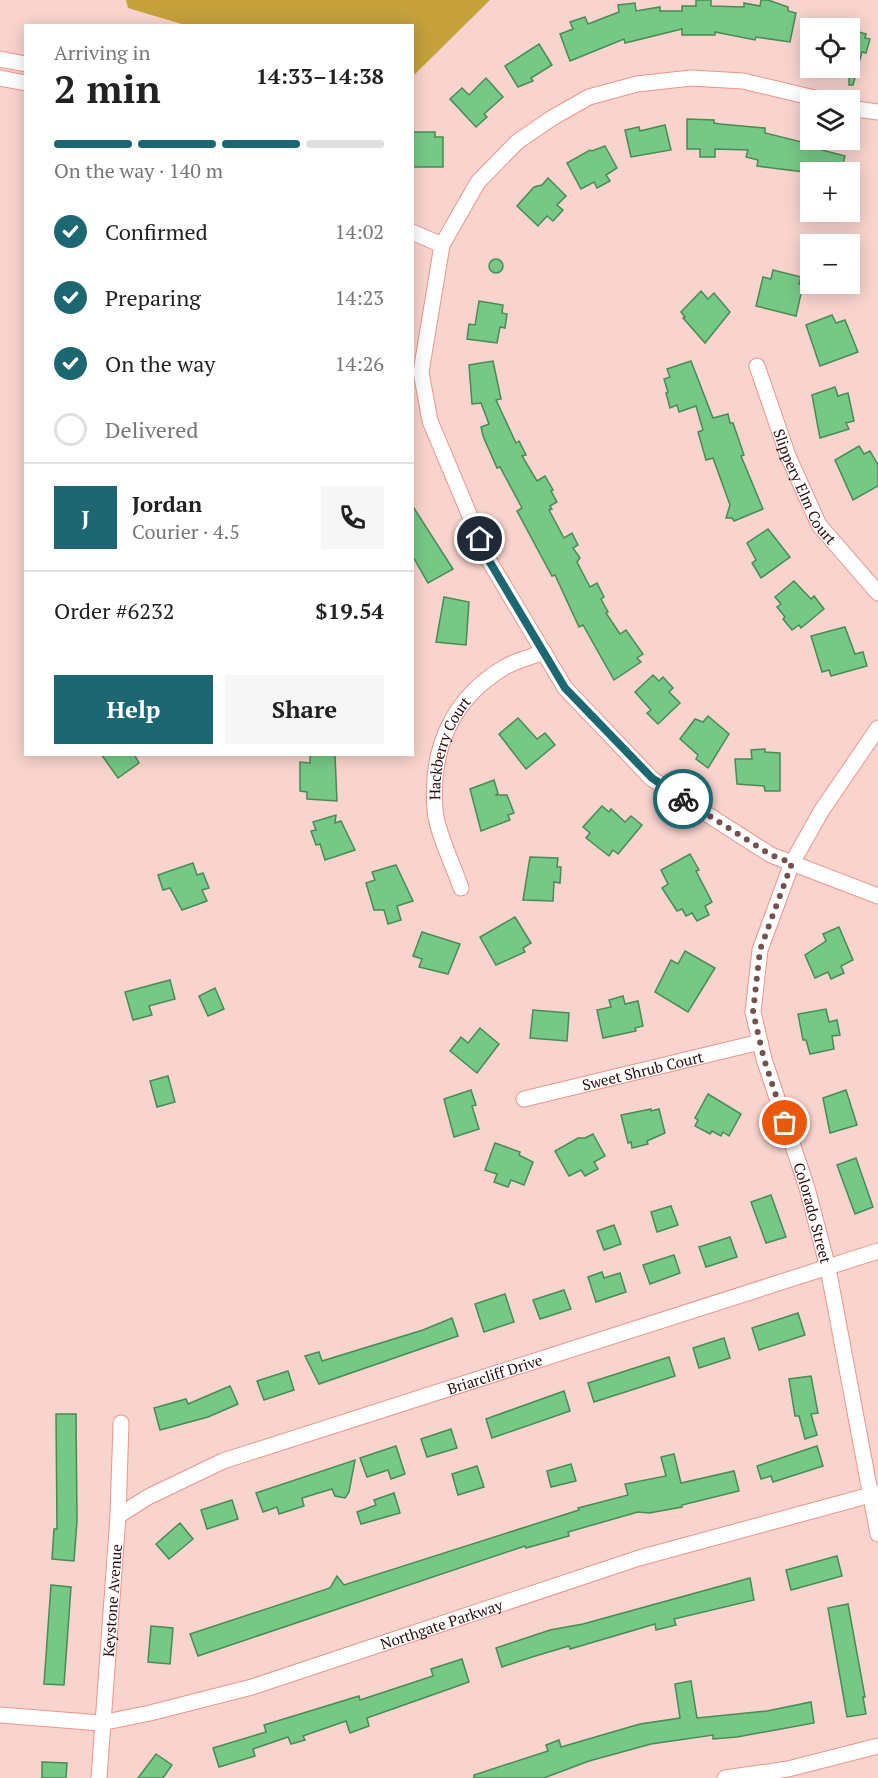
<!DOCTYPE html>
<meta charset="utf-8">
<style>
body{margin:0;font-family:"PT Serif",serif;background:#f6f6f6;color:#222;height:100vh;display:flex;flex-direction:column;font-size:22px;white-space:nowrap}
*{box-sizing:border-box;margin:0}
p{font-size:20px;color:#767676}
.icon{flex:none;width:33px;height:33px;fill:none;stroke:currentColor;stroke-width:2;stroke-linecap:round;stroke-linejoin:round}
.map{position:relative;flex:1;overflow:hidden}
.details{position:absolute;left:24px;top:24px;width:390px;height:732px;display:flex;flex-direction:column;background:#fff;border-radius:0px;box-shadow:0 3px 15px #0003}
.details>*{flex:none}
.fabs{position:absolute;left:800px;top:18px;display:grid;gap:12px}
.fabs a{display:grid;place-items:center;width:60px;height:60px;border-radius:0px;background:#fff;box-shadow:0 3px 15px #0003;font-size:30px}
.pin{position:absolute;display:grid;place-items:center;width:51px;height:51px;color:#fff;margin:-26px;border:3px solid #fff;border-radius:50%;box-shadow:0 2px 6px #0007}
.courier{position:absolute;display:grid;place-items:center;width:60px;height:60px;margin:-30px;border:4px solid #1c6772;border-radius:50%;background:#fff;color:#222;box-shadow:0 2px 8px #0007}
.head em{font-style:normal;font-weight:600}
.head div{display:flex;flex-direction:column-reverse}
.head{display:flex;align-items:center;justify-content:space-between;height:102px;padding:0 30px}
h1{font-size:39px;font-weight:600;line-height:45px}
.bar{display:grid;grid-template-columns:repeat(4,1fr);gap:9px 6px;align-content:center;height:72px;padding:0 30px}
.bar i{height:8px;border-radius:4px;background:#e0e0e0}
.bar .selected{background:#1c6772}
.bar p{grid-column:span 4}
.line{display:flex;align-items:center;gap:15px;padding:0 30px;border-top:2px solid #e0e0e0}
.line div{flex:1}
.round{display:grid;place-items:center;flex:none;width:63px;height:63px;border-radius:0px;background:#f6f6f6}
ol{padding:0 30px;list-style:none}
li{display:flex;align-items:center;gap:18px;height:66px}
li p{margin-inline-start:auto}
li .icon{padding:6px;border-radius:50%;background:#1c6772;color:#fff;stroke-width:4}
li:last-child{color:#767676}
li i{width:33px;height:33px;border:3px solid #e0e0e0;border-radius:50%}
.primary-button{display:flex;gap:12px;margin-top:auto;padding:12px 30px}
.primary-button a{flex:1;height:69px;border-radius:0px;background:#1c6772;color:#fff;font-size:24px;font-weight:600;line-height:69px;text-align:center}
.primary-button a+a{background:#f6f6f6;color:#222}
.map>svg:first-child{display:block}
.forest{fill:#c5a03b}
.building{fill:#76c885;stroke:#488b55;stroke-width:1.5}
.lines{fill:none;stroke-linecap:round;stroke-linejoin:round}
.street-casing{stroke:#ec9589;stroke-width:17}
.street{stroke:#fff;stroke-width:15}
.done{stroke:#73514d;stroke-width:6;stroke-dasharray:0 10.8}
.route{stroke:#1c6772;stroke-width:8}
.labels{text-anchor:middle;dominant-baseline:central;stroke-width:6;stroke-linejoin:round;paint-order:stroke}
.street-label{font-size:15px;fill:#2b0b08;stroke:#f9e5e2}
</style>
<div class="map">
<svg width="878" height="1778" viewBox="0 0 878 1778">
<rect width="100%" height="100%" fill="#f9d3cd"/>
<!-- forest -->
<path class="forest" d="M126,0h364l-77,76 -1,-50 -227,-1 -57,-17z"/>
<!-- building -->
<g class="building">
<path d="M696,0h15v6l33,1v-4l16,3 1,-6h7l20,7v4l8,2 -6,29 -34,-5 -1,3 -40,-8v3h-33v-6l-57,14 -1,-4 -54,22 -10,-27 13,-5 -3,-7 15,-5 3,7 31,-12 -1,-7 17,-2 1,8 24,-4v4h22v-5h14z"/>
<path d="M849,29l17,5 -1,4 5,1 -4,14 -4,-1 -9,33h-4z"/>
<path d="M539,44l13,21 -21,13 2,3 -15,6 -13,-21z"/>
<path d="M486,78l17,19 -19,17 3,3 -11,10 -26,-28 12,-11 7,7z"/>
<path d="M687,119l27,1v3l6,1 45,4v5l57,14v3l23,6 -4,16h-37l-47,-6 1,-6 -12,-3 2,-7 -33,-1v8h-15v-8h-13z"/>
<path d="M665,125l6,25 -40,7 -6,-27 14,-3 1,4z"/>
<path d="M412,132h23v5h8v30h-31z"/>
<path d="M605,146l12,22 -11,7 4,6 -13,7 -3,-6 -13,7 -14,-26 23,-13 2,1z"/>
<path d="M548,178l18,18 -9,9 6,5 -10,11 -6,-5 -9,10 -21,-20 17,-19 8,-2z"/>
<circle cx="496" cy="266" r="7"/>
<path d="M773,270l28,7 -2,7 4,1 -7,31 -40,-10 7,-29 8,2z"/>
<path d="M701,291l7,8 6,-6 16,19 -25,31 -22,-25 2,-1 -4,-5z"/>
<path d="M479,301l24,4 -1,8 5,1 -2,14 -5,-1 -3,16 -30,-4 2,-15 6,1z"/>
<path d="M832,315l4,8 9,-3 13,32 -38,14 -14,-41z"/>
<path d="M493,361l8,38 -5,1 20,43 3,-2 7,14 -4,1 15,25 8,-5 8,14 -2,1 6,11 -7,4 2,3 -3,1 15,28 8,-5 6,12 -5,3 7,10 -3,4 13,25 7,-4 7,14 -3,2 7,13 -2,1 14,21 6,-4 17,24 -6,4 4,4 -27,18 -31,-55 -4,2 -24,-52 -3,1 -35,-65 5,-3 -22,-41 -3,1 -14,-32 -2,-9 8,-3 -8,-21 -9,1 -3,-39z"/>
<path d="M691,361l22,57 15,-4 2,9h3l11,32 -3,1 22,53 -29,12 -2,-3h-6l4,-13 -17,-47 -7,2 -8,-28 5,-2 -7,-24 -17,6 -2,-7 -7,3 -4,-15 2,-1 -4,-13 6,-2 -3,-8z"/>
<path d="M835,387l3,9 10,-3 6,28 -8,2 3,6 -29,9 -8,-43z"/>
<path d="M859,446l5,8 6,-3 8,14v21l-25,14 -18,-40z"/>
<path d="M412,505l41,64 -25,14 -16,-28z"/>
<path d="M768,529l22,28 -29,21 -9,-15 4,-3 -9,-17z"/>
<path d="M794,581l17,18 3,-3 10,13 -23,19 -2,-3 -7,5 -9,-11 2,-2 -8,-10 4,-3 -6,-7z"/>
<path d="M444,597l25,5 -3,43 -30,-3z"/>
<path d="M845,627l10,27 8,-2 4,14 -36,10 -2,-6 -7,2 -11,-36z"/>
<path d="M653,675l6,6 4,-4 10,11 -4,4 11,11 -22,21 -11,-11 4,-3 -16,-18z"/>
<path d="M708,716l21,18 -21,34 -12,-9 2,-4 -18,-16 15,-20 8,3z"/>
<path d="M518,718l19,21 8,-6 10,12 -29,24 -27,-35z"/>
<path d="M765,749v3l15,1v38h-15l-1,-5 -27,-2 -2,-25h17l-1,-9z"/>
<path d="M101,754h33l5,9 -21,15z"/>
<path d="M310,754l25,1 2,46 -30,-2v-7l-7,-1v-29l10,1z"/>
<path d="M494,780l4,13 -2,2h11l7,18 -6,2 2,5 -29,11 -11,-42z"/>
<path d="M602,806l7,6 2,-3 14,13 6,-6 11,9 -24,29 -5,-4 -4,6 -23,-18 4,-5 -7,-6z"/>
<path d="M336,815l-1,8 6,-2 14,29 -30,10 -5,-16 -4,1 -5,-14 5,-1 -3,-8z"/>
<path d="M690,854l9,16 -3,1 16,31 -7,4 4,9 -12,6 -5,-8 -6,3 -4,-7 -5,2 -15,-23 6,-4 -7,-14z"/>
<path d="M530,857l28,1 -1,9h4l-1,16 -6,-1 -1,19 -30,-1z"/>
<path d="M193,863l4,12 6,-2 6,15 -7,2 5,11 -25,9 -12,-22 -7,2 -5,-15z"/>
<path d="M396,865l17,36 -16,5 4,14 -13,4 -4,-14h-10l-8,-27 9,-3 -3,-8z"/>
<path d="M515,917l16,26 -8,5 2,4 -29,13 -16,-28z"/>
<path d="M839,927l14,33 -12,6 3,7 -13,6 -3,-7 -13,6 -10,-23 21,-14 -3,-7z"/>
<path d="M422,932l38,12 -12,30 -29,-7 3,-8 -9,-3z"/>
<path d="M685,951l30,17 -27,44 -33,-20 16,-32 7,4z"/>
<path d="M170,980l5,19 -26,7 3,9 -19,5 -8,-28z"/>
<path d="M215,988l9,21 -16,7 -9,-20z"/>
<path d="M623,996l2,8 13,-3 5,25 -8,2 1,3 -33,7 -6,-28 14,-3 -2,-7z"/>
<path d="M826,1009l3,13 8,-2 3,15 -8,1 2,13 -24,5 -4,-14h-3l-5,-26z"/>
<path d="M533,1010l36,3 -2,28 -37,-3z"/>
<path d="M480,1028l19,16 -22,29 -27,-22 11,-14 7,6z"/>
<path d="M168,1076l7,26 -18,5 -7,-26z"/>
<path d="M471,1090l5,15 -4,1 7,23 -25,8 -10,-38z"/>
<path d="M846,1090l11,35 -27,8 -7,-35z"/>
<path d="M708,1094l33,20 -12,22 -6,-4 -2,4 -9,-5 -2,3 -15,-8 3,-6 -3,-2z"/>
<path d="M651,1109v2l8,-2 6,24 -18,8 1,3 -16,4 -1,-6 -3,1 -7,-28z"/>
<path d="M593,1134l12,22 -11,6 4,7 -13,7 -4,-6 -12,6 -14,-25 23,-13h7z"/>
<path d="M495,1143l25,9 -1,3 14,7 -9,23 -13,-5 -3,7 -14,-5 3,-8 -12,-4z"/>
<path d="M856,1158l17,49 -18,7 -18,-49z"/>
<path d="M771,1195l15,42 -20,6 -15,-41z"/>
<path d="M671,1206l7,19 -21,7 -6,-20z"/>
<path d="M614,1225l7,19 -17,6 -7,-19z"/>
<path d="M730,1237l7,20 -31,10 -7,-20z"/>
<path d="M674,1255l6,18 -30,11 -7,-19z"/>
<path d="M602,1272l2,6 16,-5 6,19 -30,10 -8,-25z"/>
<path d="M564,1290l7,19 -31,10 -7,-19z"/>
<path d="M505,1294l9,28 -30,10 -9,-28z"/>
<path d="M798,1313l7,22 -46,15 -7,-22z"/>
<path d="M452,1318l6,18 -139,48 -14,-28 14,-4 3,9 101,-31z"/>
<path d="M724,1338l6,20 -31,10 -6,-20z"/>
<path d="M669,1357l6,19 -81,26 -6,-19z"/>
<path d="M288,1371l6,19 -30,10 -7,-19z"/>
<path d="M811,1376l7,37 -7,1 6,21 -12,4 -6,-23h-4l-6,-37z"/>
<path d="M230,1386l8,18 -30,13 -48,13 -6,-22 32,-9 2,5z"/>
<path d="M564,1391l6,20 -78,27 -6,-19z"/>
<path d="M56,1414h20l1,107 -3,40 -22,-2 2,-30h3z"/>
<path d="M451,1429l6,19 -30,9 -6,-18z"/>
<path d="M396,1446l9,28 -14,5 -3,-9 -21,7 -7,-19z"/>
<path d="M817,1446l6,20 -50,16 -2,-6 -10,3 -4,-13z"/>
<path d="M674,1454l7,29 53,-12 5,20 -57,14v2l-33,6 -11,-1 -70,20 1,4 -43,12 -1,-2 -327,110 -8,-22 140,-46 7,-12 7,9 235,-75 -1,-2 50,-13 -3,-11 41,-8 -5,-19z"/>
<path d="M355,1460l-6,32 -4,6 -10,-2 -3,-7 -30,9 2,8 -25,8 -2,-7 -14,5 -7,-19z"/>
<path d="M571,1464l5,17 -25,6 -4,-16z"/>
<path d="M477,1466l7,21 -26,8 -6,-21z"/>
<path d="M394,1493l6,20 -39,11 -4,-12 19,-7 -2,-5z"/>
<path d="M232,1500l6,19 -31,10 -6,-19z"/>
<path d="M180,1523l13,16 -24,20 -13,-15z"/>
<path d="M837,1556l5,20 -51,14 -5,-20z"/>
<path d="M750,1578l4,22 -80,19 2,6 -20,5 -1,-6 -85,25 -1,-3 -37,11 -30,10 -6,-19 54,-18 33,-6z"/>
<path d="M51,1585l20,2 -7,98 -20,-1z"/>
<path d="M848,1604l17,93h-2l3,17 -19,3 -19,-109z"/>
<path d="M151,1626l22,2 -3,36 -22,-2z"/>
<path d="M462,1659l7,23 -102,36 2,8 -19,7 -4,-12 -43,15 2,4 -14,4 -3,-7 -35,12 2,7 -36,11 -6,-19 53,-16 -2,-7 95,-29 1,4 73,-24 -2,-7z"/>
<path d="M691,1681l6,37 70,-7 44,-9 3,21 -77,14 -24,2v-4l-62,9 -62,17 -45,17h-70v-3l74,-24 -2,-6 13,-5 2,7 79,-23 40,-6 -5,-34z"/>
<path d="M156,1754l16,11 -9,13h-25z"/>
<path d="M42,1762l25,1 -1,15h-24z"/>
</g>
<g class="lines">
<!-- street casing -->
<g class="street-casing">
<g id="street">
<path d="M0,59l26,5"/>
<path d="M0,78l26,5"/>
<path d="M823,100l-80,-19 -52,-3 -54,6 -48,13 -37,21 -35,24 -39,40 -36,63 -21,127 9,49 58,138 77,129 87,91 119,76 107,41"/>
<path d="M849,108l29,4"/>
<path d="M412,232l30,13"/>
<path id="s1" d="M757,366l31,90 31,69 59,68"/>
<path id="s2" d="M878,728l-56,82 -30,53 -32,87 -7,62 11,47 43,129 21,80 50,266"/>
<path id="s3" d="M461,888c-7,-21 -25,-58 -26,-78 -5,-61 17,-112 70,-143 12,-7 26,-10 39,-15"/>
<path id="s4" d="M524,1099l236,-57"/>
<path id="s5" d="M118,1516l30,-19 75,-36 655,-210"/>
<path id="s6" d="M0,1715l101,8 49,-10 102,-26 387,-129 239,-65"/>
<path id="s7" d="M99,1778l19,-262 3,-93"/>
<path d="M725,1778l63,-9 90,-23"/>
</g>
</g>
<!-- street -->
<use href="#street" class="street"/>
</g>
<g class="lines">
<!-- done -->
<path class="done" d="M683,799l88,56 21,8 -32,87 -7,62 11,47 21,64"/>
<!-- route -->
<path class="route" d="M480,539l8,20 77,129 87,90 31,21"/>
</g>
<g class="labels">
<!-- street labels -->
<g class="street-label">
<text stroke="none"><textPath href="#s1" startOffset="130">Slippery Elm Court</textPath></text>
<text stroke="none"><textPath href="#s3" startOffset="147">Hackberry Court</textPath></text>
<text stroke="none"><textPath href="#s4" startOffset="122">Sweet Shrub Court</textPath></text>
<text stroke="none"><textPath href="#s2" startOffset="525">Colorado Street</textPath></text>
<text stroke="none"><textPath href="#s5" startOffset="404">Briarcliff Drive</textPath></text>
<text stroke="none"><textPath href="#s7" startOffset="178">Keystone Avenue</textPath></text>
<text stroke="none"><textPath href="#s6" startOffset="456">Northgate Parkway</textPath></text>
</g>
</g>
</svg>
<div class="fabs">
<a><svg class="icon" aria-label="locate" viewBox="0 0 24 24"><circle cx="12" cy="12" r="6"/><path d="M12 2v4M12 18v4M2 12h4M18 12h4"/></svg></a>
<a><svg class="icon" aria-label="layers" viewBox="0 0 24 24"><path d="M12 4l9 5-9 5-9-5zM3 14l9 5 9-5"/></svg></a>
<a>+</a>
<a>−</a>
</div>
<div class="pin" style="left:785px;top:1123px;background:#ea580c"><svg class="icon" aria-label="bag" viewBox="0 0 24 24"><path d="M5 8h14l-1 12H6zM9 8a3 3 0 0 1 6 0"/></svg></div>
<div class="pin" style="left:480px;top:539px;background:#1f2937"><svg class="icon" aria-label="home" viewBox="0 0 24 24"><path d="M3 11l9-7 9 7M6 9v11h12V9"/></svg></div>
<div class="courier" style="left:683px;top:799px"><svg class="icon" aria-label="bike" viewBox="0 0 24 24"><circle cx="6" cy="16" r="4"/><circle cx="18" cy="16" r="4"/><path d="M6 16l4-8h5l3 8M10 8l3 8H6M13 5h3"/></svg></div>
<section class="details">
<div class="head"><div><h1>2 min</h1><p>Arriving in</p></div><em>14:33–14:38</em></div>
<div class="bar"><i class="selected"></i><i class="selected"></i><i class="selected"></i><i></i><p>On the way · 140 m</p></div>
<ol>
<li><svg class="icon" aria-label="check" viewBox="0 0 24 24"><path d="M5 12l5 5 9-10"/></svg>Confirmed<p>14:02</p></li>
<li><svg class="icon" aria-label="check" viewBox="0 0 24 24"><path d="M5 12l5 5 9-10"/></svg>Preparing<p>14:23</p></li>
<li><svg class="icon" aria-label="check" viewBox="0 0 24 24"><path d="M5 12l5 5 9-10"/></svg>On the way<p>14:26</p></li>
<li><i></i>Delivered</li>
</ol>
<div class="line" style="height:108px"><b class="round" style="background:#1c6772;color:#fff">J</b><div><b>Jordan</b><p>Courier · 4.5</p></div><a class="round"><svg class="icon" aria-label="phone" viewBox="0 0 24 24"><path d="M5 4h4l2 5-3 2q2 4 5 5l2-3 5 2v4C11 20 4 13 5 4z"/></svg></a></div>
<div class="line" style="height:78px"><div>Order #6232</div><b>$19.54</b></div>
<div class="primary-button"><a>Help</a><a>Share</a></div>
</section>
</div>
